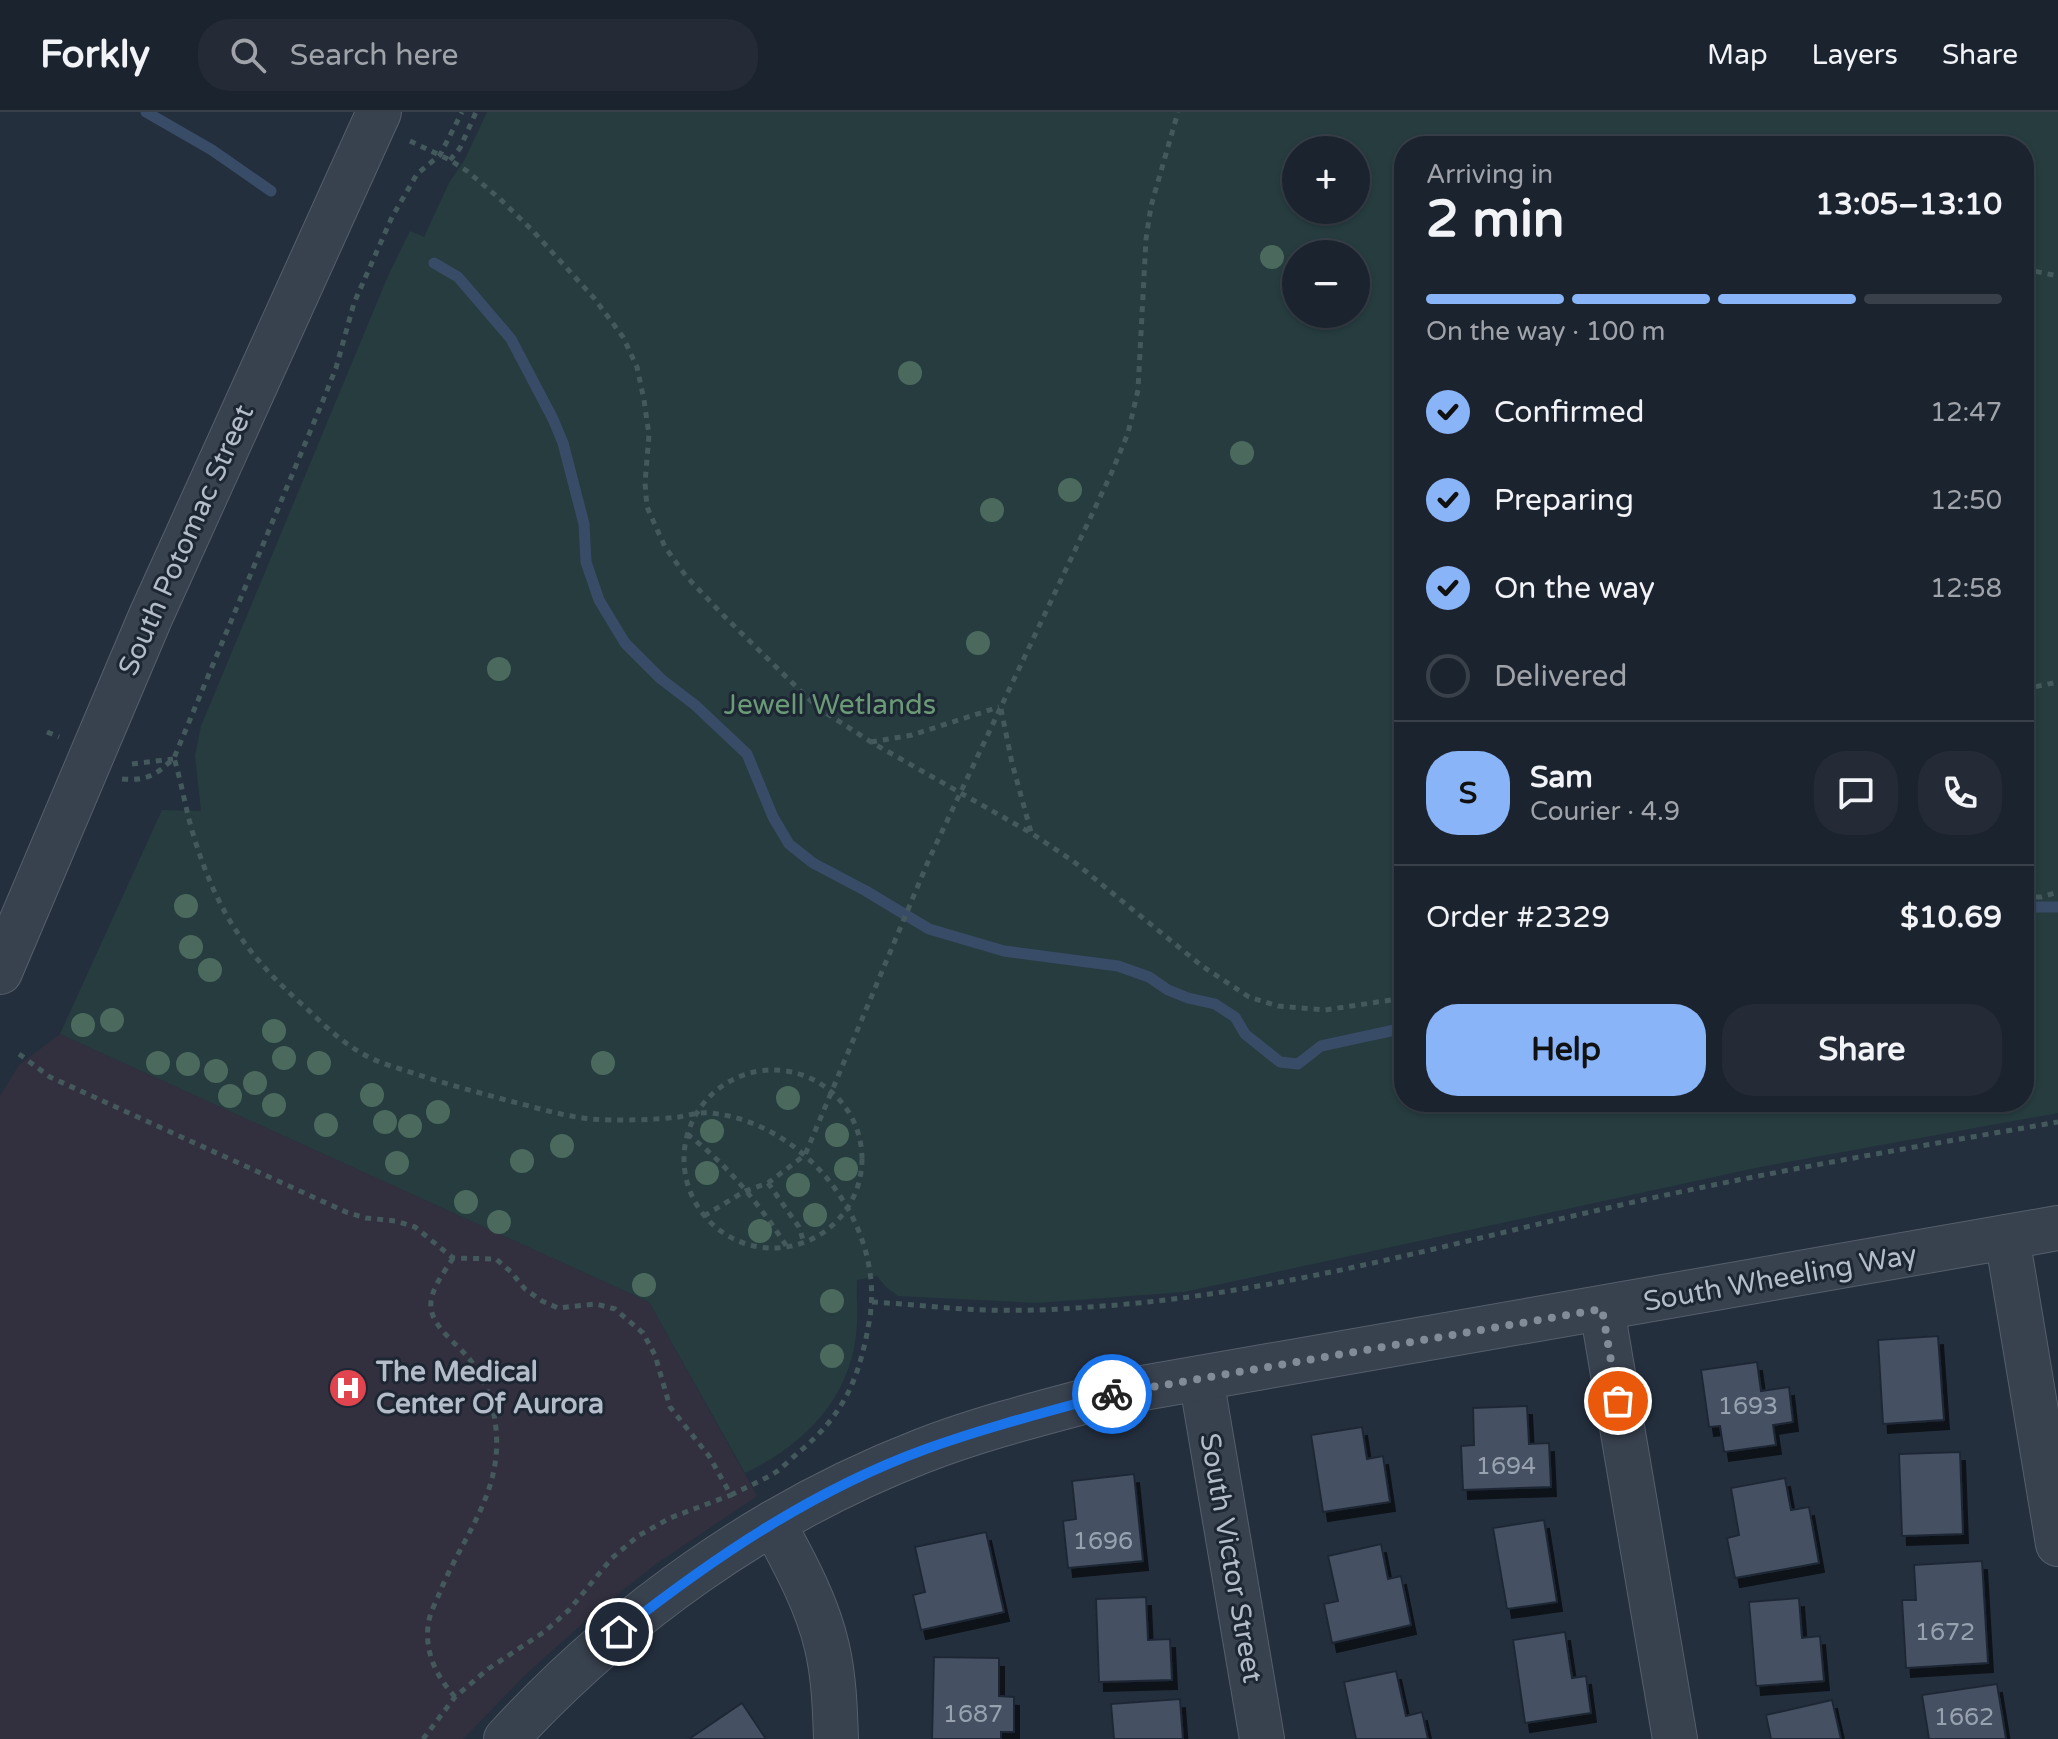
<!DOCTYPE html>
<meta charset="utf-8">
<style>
body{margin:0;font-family:"Varela Round",sans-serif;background:#242b36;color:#f1f3f6;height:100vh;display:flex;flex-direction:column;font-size:30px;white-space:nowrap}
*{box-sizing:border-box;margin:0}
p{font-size:26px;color:#a0a4aa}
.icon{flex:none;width:44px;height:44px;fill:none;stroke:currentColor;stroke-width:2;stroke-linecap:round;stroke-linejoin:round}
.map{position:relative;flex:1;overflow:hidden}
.details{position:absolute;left:1394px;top:24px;width:640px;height:976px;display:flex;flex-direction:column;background:#1b232e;border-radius:32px;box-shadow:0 2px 6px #0004,0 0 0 2px #39404a}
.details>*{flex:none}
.fabs{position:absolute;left:1282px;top:24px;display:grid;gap:16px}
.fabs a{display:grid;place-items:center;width:88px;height:88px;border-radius:50%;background:#1b232e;box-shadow:0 2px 6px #0004,0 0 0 2px #39404a;font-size:40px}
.pin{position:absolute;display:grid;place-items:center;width:68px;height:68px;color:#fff;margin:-34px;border:4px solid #fff;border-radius:50%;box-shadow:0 2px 8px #0007}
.courier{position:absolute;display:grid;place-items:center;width:80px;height:80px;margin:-40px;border:6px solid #1a73e8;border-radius:50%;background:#fff;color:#222;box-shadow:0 2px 10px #0007}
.summary em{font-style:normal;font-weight:700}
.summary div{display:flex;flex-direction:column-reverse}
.summary{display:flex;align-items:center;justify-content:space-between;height:136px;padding:0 32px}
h1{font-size:52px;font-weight:700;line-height:60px}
.bar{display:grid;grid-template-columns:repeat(4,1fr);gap:12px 8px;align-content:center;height:96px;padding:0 32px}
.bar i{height:10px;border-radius:6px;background:#39404a}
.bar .active{background:#8ab4f8}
.bar p{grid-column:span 4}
.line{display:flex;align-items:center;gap:20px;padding:0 32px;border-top:2px solid #39404a}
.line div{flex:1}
.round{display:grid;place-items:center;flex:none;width:84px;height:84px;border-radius:32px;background:#242b36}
ol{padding:0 32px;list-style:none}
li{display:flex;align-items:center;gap:24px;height:88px}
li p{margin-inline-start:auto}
li .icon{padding:8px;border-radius:50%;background:#8ab4f8;color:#111;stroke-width:4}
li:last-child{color:#a0a4aa}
li i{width:44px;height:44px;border:4px solid #39404a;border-radius:50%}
.primary-button{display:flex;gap:16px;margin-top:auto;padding:16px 32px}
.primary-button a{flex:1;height:92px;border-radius:32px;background:#8ab4f8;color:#111;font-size:32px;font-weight:700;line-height:92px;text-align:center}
.primary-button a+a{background:#242b36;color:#f1f3f6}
header{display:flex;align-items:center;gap:48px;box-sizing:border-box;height:112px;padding:0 40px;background:#1b232e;border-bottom:2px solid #39404a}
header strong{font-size:38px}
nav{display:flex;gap:44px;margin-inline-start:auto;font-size:28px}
.search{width:560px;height:72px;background:#242b36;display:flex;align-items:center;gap:20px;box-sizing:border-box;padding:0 28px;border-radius:32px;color:#a0a4aa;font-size:30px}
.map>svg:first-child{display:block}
.medical{fill:#32303f}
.green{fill:#263c3f;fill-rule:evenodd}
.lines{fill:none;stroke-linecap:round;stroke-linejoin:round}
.stream{stroke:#394c67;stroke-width:11}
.building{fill:#455162;stroke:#1f2835;stroke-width:2;filter:url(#shadow)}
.minor-casing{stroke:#565f6c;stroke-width:46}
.path{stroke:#44595c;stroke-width:5;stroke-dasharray:6 6;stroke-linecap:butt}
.minor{stroke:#38414e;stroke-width:44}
.tree{fill:#4b6a5d}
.done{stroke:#828b98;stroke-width:8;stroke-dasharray:0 14.4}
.route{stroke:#1a73e8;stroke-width:10}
.labels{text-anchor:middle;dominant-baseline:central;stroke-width:6;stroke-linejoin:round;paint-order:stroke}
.number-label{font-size:24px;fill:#98a1af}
.street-label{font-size:28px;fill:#b4bcc9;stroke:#1d2633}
.park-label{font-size:28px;fill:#6b9a76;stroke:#1d2633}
.poi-label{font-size:28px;font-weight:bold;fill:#b4bcc9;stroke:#1d2633;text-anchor:start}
</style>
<header>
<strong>Forkly</strong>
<div class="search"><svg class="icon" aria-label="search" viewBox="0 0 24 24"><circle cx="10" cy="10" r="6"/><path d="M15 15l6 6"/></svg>Search here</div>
<nav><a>Map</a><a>Layers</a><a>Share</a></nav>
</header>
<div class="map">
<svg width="2058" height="1627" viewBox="0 0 2058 1627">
<defs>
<filter id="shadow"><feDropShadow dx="5" dy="9" stdDeviation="0" flood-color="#0009"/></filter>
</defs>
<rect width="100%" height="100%" fill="#242f3e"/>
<!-- medical -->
<path class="medical" d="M60,922l589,268 108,194 -101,68 -56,44 -73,65 -64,66h-463v-643l19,-31z"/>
<!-- green -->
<path class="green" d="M487,0h1571v1001l-298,54 -576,125 -147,11 -139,-7 -12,-9 -9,-11 -20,4c-1,14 1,29 0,43 -3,72 -51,121 -112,150l-96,-171 -589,-268 102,-224 39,1 -6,-55 6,-30 187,-450 22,-45 14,6 25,-54 16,-24zM1404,34h620v956h-620zM1296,38h60v60h-60zM1296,142h60v60h-60z"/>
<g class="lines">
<!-- stream -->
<g class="stream">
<path d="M146,0l66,38 59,41"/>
<path d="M434,151l24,14 53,62 42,80 10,24 21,81 2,38 13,38 26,43 36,36 34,26 52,49 26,63 16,27 24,19 53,28 63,38 75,22 114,15 31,11 19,13 20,8 27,6 20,13 10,17 35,28 18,2 23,-18 83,-18"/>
<path d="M2024,795h34"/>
</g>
</g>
<!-- building -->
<g class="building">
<path d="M1938,1224l6,84 -61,4 -5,-84z"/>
<path d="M1757,1250l4,29 28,-4 4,35 -20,3 3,20 -52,7 -4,-26 -11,1 -8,-57z"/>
<path d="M1527,1294l2,38 20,-1 2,44 -88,3 -2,-44 13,-1 -1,-37z"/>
<path d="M1362,1315l5,32 16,-3 7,46 -67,10 -12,-77z"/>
<path d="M1960,1340l3,82 -61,2 -3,-82z"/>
<path d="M1134,1362l9,87 -75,7 -5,-47 13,-2 -4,-38z"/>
<path d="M1785,1366l6,32 18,-3 10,56 -84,15 -8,-40 12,-3 -8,-47z"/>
<path d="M1544,1408l13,82 -50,7 -14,-81z"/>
<path d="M986,1420l18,80 -83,18 -8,-35 12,-3 -10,-45z"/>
<path d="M1381,1432l7,35 13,-3 10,49 -79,18 -8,-39 14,-3 -10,-45z"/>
<path d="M1982,1449l6,102 -82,5 -4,-68h14l-2,-35z"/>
<path d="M1146,1485l2,43 22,-1 2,41 -73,2 -3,-83z"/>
<path d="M1799,1486l3,40 18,-2 4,45 -68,5 -7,-84z"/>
<path d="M1565,1520l7,46 14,-2 5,37 -66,10 -12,-83z"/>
<path d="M934,1545l65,1v38l15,1v35h-13v7h-69z"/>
<path d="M1396,1559l10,45 16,-4 6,27h-72l-12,-57z"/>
<path d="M1997,1572l9,55h-77l-7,-44z"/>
<path d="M1180,1587l3,40h-69l-3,-35z"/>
<path d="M1832,1588l9,39h-70l-5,-24z"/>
<path d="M742,1591l24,36h-77z"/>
</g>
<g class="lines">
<!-- minor casing -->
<g class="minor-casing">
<g id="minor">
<path d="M0,860l150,-354 229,-506"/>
<path d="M2007,1125l51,307"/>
<path d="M1602,1197l73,430"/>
<path d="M1201,1266l61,361"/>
<path d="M773,1411c21,39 44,80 54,124 7,30 8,62 9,92"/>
<path d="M506,1627c114,-124 258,-227 416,-288 64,-25 132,-41 198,-59l938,-164"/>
</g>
</g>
<!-- path -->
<g class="path">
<path d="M410,29l40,19 17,11 32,27 33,32 62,68 29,39 14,30 7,33 5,35 -4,48 2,24 18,40 21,29 37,39 94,92 54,35 160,91 42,28 129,105 47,31 29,9 47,4 79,-12"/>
<path d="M450,48l10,-12 16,-36"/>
<path d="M2024,157l34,7"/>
<path d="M2024,577l34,-7"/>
<path d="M1001,597l11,54 19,69"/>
<path d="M47,620l12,5"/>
<path d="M871,630l41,-7 87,-28"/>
<path d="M132,652l41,-5"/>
<path d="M122,667c25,2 34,-4 52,-21l148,-355 14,-35 18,-65 38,-86 25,-43 23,-19 22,-43"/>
<path d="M2024,785h17l17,-5"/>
<path d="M19,942l31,23 296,135 20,6 30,3 19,6 38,31 43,1 15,13 14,17 17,12 16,7 38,-4 19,5 28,24 12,22 15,52 39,49 22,39c15,-8 31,-14 45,-23 8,-6 16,-14 23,-20 47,-39 61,-76 71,-135 14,-94 -65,-195 -160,-204 -11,-1 -21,2 -31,4 -27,3 -61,4 -88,2 -29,-3 -57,-12 -85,-19 -33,-9 -64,-17 -96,-28 -16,-5 -33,-10 -47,-18 -22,-12 -40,-30 -58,-47 -58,-51 -88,-95 -111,-170 -8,-25 -12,-53 -20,-79"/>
<circle cx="773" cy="1047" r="89"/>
<path d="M687,1022c39,29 74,72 100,113"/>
<path d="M768,1071l31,44 5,16"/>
<path d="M704,1104l41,-25 23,-8 37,-28 125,-298 181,-383 17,-41 10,-43 8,-151 5,-33 27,-94"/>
<path d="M453,1146c-9,15 -27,36 -21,55 4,15 24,31 34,42 25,27 35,74 29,109 -7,46 -38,85 -55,128 -4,10 -11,22 -12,34 -3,28 9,51 27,71"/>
<path d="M872,1190c38,2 76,7 115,8 34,1 68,0 102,-3 178,-11 350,-61 523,-100 148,-34 297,-59 446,-85"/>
<path d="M423,1627l32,-42 33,-28 56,-37 25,-22 43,-52 26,-22 32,-18 61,-23"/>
</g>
<!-- minor -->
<use href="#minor" class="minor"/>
</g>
<!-- trees -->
<g class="tree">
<circle cx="1272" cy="145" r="12"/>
<circle cx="910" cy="261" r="12"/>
<circle cx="1242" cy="341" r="12"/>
<circle cx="1070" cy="378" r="12"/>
<circle cx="992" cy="398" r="12"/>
<circle cx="978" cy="531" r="12"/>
<circle cx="499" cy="557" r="12"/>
<circle cx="186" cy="794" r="12"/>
<circle cx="191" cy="835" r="12"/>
<circle cx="210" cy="858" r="12"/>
<circle cx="112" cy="908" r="12"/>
<circle cx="83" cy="913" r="12"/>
<circle cx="274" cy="919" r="12"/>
<circle cx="284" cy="946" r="12"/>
<circle cx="158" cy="951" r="12"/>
<circle cx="319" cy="951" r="12"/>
<circle cx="603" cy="951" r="12"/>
<circle cx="188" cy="952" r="12"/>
<circle cx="216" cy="959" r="12"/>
<circle cx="255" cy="971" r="12"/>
<circle cx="372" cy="983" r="12"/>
<circle cx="230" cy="984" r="12"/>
<circle cx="788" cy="986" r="12"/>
<circle cx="274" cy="993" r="12"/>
<circle cx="438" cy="1000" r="12"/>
<circle cx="385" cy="1010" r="12"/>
<circle cx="326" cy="1013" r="12"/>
<circle cx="410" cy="1014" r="12"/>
<circle cx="712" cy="1019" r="12"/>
<circle cx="837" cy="1023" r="12"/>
<circle cx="562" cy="1034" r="12"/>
<circle cx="522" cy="1049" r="12"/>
<circle cx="397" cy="1051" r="12"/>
<circle cx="846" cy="1057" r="12"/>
<circle cx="707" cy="1061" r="12"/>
<circle cx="798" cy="1073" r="12"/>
<circle cx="466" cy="1090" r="12"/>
<circle cx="815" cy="1103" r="12"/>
<circle cx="499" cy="1110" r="12"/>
<circle cx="760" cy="1119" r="12"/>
<circle cx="644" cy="1173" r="12"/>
<circle cx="832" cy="1189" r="12"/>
<circle cx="832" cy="1244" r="12"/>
</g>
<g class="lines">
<!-- done -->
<path class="done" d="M1112,1282l490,-85 16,92"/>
<!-- route -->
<path class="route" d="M619,1520c94,-74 194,-142 307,-183 61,-22 124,-38 186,-55"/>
</g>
<!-- icons -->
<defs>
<g id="hospital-disc" transform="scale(2)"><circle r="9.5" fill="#e0444e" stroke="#1d2633"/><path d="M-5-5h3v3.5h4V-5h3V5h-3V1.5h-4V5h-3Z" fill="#fff"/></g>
</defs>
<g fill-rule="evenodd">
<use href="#hospital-disc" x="348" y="1276"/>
</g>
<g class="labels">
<!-- number labels -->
<g class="number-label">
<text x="1748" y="1294">1693</text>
<text x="1506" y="1354">1694</text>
<text x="1103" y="1429">1696</text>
<text x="1945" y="1520">1672</text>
<text x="973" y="1602">1687</text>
<text x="1964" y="1605">1662</text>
</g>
<!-- street labels -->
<g class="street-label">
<text transform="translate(186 428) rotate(-66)">South Potomac Street</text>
<text transform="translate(1780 1166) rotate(-10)">South Wheeling Way</text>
<text transform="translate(1231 1446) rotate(80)">South Victor Street</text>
</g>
<!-- park labels -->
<g class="park-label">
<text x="830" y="593">Jewell Wetlands</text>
</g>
<!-- poi labels -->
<g class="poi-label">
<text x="376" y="1260">The Medical<tspan x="376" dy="32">Center Of Aurora</tspan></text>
</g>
</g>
</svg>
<div class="fabs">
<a>+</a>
<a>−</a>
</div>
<div class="pin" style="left:1618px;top:1289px;background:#ea580c"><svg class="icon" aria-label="bag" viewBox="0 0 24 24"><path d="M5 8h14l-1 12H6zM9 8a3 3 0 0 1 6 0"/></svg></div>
<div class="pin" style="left:619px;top:1520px;background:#1f2937"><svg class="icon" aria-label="home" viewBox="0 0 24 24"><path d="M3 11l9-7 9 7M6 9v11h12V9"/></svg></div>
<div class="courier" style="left:1112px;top:1282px"><svg class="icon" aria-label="bike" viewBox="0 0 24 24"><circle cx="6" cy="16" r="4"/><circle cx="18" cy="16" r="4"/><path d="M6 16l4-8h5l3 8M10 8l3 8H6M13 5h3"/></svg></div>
<section class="details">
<div class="summary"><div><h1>2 min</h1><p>Arriving in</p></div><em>13:05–13:10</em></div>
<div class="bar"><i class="active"></i><i class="active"></i><i class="active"></i><i></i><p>On the way · 100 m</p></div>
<ol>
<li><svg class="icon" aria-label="check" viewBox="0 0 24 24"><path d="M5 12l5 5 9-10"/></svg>Confirmed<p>12:47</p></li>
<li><svg class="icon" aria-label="check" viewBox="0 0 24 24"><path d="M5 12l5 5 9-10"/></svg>Preparing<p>12:50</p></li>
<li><svg class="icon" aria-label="check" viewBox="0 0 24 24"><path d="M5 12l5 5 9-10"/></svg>On the way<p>12:58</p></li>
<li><i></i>Delivered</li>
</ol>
<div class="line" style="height:144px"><b class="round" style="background:#8ab4f8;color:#111">S</b><div><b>Sam</b><p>Courier · 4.9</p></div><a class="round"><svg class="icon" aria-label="chat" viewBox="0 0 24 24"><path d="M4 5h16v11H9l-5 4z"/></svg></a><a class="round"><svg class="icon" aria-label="phone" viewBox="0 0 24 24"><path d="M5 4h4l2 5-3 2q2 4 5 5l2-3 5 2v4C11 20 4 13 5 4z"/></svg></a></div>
<div class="line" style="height:104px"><div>Order #2329</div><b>$10.69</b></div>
<div class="primary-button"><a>Help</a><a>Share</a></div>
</section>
</div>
